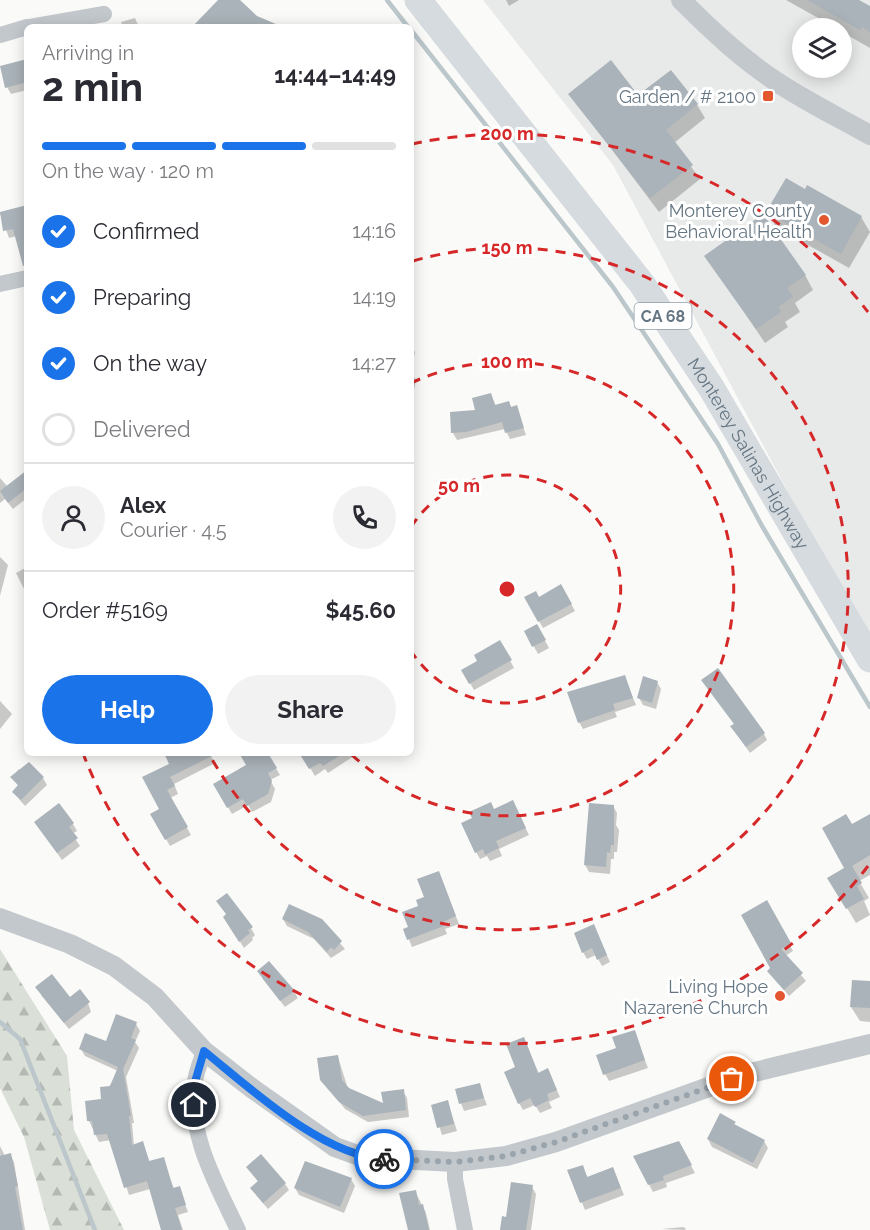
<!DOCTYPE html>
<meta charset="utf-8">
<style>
body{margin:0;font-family:Raleway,sans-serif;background:#f2f2f3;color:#2b2b33;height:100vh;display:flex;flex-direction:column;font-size:22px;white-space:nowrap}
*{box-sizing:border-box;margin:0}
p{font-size:20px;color:#7c7c81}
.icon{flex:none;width:33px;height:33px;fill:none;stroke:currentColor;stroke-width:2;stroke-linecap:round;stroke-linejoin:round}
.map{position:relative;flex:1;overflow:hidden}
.sheet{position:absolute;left:24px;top:24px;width:390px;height:732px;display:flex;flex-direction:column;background:#fff;border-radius:9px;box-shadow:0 3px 15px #0003}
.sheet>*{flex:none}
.buttons{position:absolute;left:792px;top:18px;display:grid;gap:12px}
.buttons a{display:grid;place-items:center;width:60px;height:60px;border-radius:50%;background:#fff;box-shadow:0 3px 15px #0003;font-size:30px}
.pin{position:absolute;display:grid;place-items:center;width:51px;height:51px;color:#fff;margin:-26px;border:3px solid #fff;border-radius:50%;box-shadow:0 2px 6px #0007}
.courier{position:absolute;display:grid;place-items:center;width:60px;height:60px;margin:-30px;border:4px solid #1a73e8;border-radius:50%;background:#fff;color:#222;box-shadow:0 2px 8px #0007}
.overview em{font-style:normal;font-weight:700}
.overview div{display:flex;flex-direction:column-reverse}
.overview{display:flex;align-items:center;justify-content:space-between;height:102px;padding:0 18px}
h1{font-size:39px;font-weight:700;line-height:45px}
.bar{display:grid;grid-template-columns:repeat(4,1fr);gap:9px 6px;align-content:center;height:72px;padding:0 18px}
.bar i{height:8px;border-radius:4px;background:#e1e1e2}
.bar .on{background:#1a73e8}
.bar p{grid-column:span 4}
.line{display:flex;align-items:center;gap:15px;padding:0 18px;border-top:2px solid #e1e1e2}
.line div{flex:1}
.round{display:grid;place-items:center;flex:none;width:63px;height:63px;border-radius:32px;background:#f2f2f3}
ol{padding:0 18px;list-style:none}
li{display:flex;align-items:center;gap:18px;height:66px}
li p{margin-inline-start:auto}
li .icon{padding:6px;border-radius:50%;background:#1a73e8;color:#fff;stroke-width:4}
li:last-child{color:#7c7c81}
li i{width:33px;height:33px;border:3px solid #e1e1e2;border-radius:50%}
.primary-button{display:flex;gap:12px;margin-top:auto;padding:12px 18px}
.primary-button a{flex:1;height:69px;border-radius:36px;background:#1a73e8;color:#fff;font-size:24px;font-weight:700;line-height:69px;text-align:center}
.primary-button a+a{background:#f2f2f3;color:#2b2b33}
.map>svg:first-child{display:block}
.built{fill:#e8e9e9;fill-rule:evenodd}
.forest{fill:url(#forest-firs)}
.shadow{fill:#0003}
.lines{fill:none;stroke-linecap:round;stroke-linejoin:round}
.stream{stroke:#bbc7cb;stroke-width:4.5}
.building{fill:#aab3b9}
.minor{stroke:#c3c8cc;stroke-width:16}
.tertiary{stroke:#c3c8cc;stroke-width:20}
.trunk{stroke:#d6dbdf;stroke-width:27}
.done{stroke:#99a4ac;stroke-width:6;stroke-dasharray:0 10.8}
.route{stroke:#1a73e8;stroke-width:8}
.ring{fill:none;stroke:#d62828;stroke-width:3;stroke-dasharray:10 8}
.poi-dot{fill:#e4572e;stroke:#fff;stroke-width:2}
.labels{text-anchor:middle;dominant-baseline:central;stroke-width:6;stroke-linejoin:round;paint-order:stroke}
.shield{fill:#fff;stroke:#939fa8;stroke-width:1.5}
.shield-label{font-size:16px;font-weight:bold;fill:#657683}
.poi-label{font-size:18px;fill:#657683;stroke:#fff;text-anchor:end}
.street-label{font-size:18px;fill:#657683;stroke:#fff}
.centre{fill:#d62828;stroke:#fff;stroke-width:3}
.ring-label{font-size:18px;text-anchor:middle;font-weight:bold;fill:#d62828;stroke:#fff;stroke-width:6;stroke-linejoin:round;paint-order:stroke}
</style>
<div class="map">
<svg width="870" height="1230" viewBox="0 0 870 1230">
<defs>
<pattern id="forest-firs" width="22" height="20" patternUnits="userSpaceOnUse" patternTransform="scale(1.5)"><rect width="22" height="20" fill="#dadfd7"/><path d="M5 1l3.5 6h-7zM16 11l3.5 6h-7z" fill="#b4b9b4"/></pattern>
</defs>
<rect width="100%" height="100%" fill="#fafaf8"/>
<!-- built -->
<path class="built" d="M483,0h387v645l-257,-480zM802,28h40v40h-40z"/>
<!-- forest -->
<path class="forest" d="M0,949l67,107 7,74 50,100h-74l-26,-93 -24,-49z"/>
<!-- shadow -->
<g class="shadow">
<path d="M506,0h13l-10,6z"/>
<path d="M786,0h70l14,8v40l-28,-16v-4h-6z"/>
<path d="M135,18l4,9h-16l-2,-5z"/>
<path d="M27,61v29l-16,4 -4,-7z"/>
<path d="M570,94l68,3 59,8 8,13 -31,25 26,36 -41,33z"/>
<path d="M806,191l55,26 9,15 -21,36 -73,-41 -8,-15z"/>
<path d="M27,207v45l-10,-16 -8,2 -9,-25z"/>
<path d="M706,256l99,19 8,15 -18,13 5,9 -15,10 3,5 -23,16z"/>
<path d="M411,345l4,7 -4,18z"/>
<path d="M411,373l5,7 -3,15 -2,-1z"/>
<path d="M491,395l5,11 13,-3 3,5 4,-1 10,28 -16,4 -5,-10 -48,11 -4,-7 24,-21z"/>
<path d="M0,478l8,9 19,-5v16l-14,11 -8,-10 -5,4z"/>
<path d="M0,557l8,8 -8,31z"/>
<path d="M27,567v28l-11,-22z"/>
<path d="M561,586l14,25 -32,17 -17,-30h13z"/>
<path d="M537,626l12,22 -11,6 -12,-22z"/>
<path d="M500,642l14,26 -40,22 -11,-19 16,-9z"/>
<path d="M624,676l12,29 -21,7 2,5 -34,12 -4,-7z"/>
<path d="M657,682l4,7 -5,20 -13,-4 -4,-7z"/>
<path d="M0,701l12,13 -12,15z"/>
<path d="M736,733l28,1 3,6 -17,13z"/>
<path d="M165,753h44l6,10 -41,21 4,10 -8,4 21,37 -21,11 -18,-32 9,-4 10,-46z"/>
<path d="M241,753h26l13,22 -10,5 5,9 -4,13 -19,10 -4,-7 -16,9 -17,-29 33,-19z"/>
<path d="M301,753h51l2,3 -26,17 -3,-4 -10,7z"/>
<path d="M19,769l24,9 4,7 -22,21 -12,-14 6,-5 -7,-10z"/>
<path d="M613,806l4,7 -1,12 3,5 -2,22h-3v7h-3l-1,15 -21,-2 -4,-7z"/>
<path d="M516,809l13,26 -30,14 3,7 -12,5 -3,-5 -7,3 -4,-7 18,-42z"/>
<path d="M870,815v60l-11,6 10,17 -5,3 6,14 -14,8 -27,-45 18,-10 4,-42z"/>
<path d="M73,824l4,7 -5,3 8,12 -18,14 -22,-31z"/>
<path d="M439,873l20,51 -14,5 2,5 -35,13 -7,-17 5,-2z"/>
<path d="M770,909l23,42 -8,5 21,25 -17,15 -21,-24 4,-3z"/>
<path d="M283,919l38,2 24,28 -14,9 -17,-19 -27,-13z"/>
<path d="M229,924l22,4 4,7 -3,3 1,2 -9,8z"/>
<path d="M597,933l13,29 -8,4 -6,-11 -9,4 -4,-7z"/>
<path d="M262,978l32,14 4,6 -13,9z"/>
<path d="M870,983v39l-10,-1 -9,-14z"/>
<path d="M41,995l46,5 4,12 -22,17z"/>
<path d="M136,1024l4,7 -5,11 4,6 -13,29 8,46h-2l2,23 9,-3 7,20 13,-4 11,30 5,-1 9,24 -10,3 5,15h-20l-13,-41 -21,6 -18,-55 -12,2 -10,-21 -2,-19 15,-2 16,-29 -33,-15 -4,-7 26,-7z"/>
<path d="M634,1032l14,36 -39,13 -4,-7 13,-25z"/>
<path d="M524,1038l15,36 12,3 9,20 -11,5 3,6 -12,5 -5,-8 -12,5 -4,-7 -2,-35z"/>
<path d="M338,1057l10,32 37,16 18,-14 4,7 2,19 -41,5 -23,-13 -23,-29z"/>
<path d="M479,1085l8,20 -23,6 -8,-21z"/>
<path d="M448,1102l9,29 -15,4 -9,-29z"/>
<path d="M734,1123l3,5 27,13 4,7 -11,21 -45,-22 -4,-8z"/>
<path d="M679,1143l16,30 -29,10 1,4 -14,5 -18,-35z"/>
<path d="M0,1146l5,10 5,-1 4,7 11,68h-24z"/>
<path d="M582,1166l6,12 28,-2 8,19 -39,15 -16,-39z"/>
<path d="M248,1168l37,16 4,6 -21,19 -12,-14 3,-12z"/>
<path d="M351,1179l4,7 -11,27 -45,-18 -4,-7z"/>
<path d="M532,1187l4,7 -5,36h-30z"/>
<path d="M415,1191l11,22 4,17h-20z"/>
<path d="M684,1227l2,3 -25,-1z"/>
</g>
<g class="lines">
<!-- stream -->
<g class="stream">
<path d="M387,0l21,27"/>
<path d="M411,30l202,257 105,157 44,82 108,181"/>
<path d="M0,1022l20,17 75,191"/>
</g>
</g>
<!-- building -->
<g class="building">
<path d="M218,0h22l17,16 26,11h-91z"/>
<path d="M807,0h52l11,6v26l-8,-5 -2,3z"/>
<path d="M27,59v23l-22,6 -5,-22z"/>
<path d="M611,60l27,35 33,-25 27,34 -32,26 27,35 -43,33 -82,-104z"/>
<path d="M786,178l19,11 2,-4 55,31 -21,38 -75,-42z"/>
<path d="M27,205v60l-4,1 -10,-37 -10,2 -3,-19z"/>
<path d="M763,214l43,61 -19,13 6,9 -15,10 3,5 -25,17 -52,-73z"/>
<path d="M491,393l4,12 14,-4 2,6 6,-2 7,23 -19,5 -3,-11 -36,10 -15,1 -1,-21 25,-2 -3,-12z"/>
<path d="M27,470v18l-19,15 -8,-12z"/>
<path d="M561,584l11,20 -34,18 -14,-25 12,-6 3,6z"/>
<path d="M537,624l9,16 -14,7 -8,-16z"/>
<path d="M500,640l12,20 -43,24 -8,-14 16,-9 -3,-6z"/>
<path d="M718,668l47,65 -19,14 -16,-21 4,-2 -33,-44z"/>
<path d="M625,675l8,23 -20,6 2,6 -37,13 -11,-31z"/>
<path d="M643,676l15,5 -6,22 -15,-5z"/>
<path d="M164,753h54l-48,24 5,9 -8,4 21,37 -23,13 -15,-26 9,-5 -17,-32 27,-13z"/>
<path d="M239,753h29l9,15 -9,5 4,8 -4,13 -21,12 -4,-7 -16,9 -14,-24 33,-19z"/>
<path d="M299,753h45l-21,13 -3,-3 -11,6z"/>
<path d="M29,762l15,15 -23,23 -9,-8 6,-7 -8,-8z"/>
<path d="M513,800l13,28 -30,13 3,7 -14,7 -2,-6 -8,4 -14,-30 11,-5 -3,-6 22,-10 3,7z"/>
<path d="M59,803l15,20 -5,4 9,11 -21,15 -23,-31z"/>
<path d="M589,803l25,2v40h-3l-1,8 -3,-1 -1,15 -22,-2z"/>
<path d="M846,814l6,10 18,-10v41l-18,11 10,17 -5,3 7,13 -18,10 -19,-31 17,-10 -22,-40z"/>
<path d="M439,871l17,45 -13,6 1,4 -37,14 -4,-11 5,-2 -6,-15 16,-6 -2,-6 8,-3 -7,-18z"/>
<path d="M227,893l26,34 -5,3 2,3 -11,9 -16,-25 3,-3 -10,-13z"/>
<path d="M767,900l24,43 -10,6 22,24 -19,17 -17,-19 3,-3 -29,-53z"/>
<path d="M289,904l33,15 20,22 -8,9 -3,-3 -4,5 -19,-20 -26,-13z"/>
<path d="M594,924l13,31 -10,5 -5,-12 -10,5 -8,-20z"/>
<path d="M269,961l26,30 -15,10 -23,-30z"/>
<path d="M52,974l18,23 10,-8 10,13 -26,21 -29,-36z"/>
<path d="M852,980l18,1v27l-20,-1z"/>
<path d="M116,1014l21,8 -6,16 5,2 -13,29 8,47h-2l3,29 11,-4 6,20 15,-4 9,31 7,-2 6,19 -11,3 7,22h-21l-14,-49 -23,7 -17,-54 -13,1 -2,-14h-5l-2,-20 16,-2 -1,-12 10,-1 8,-19 -39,-18 6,-16 21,8z"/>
<path d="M635,1030l10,30 -42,15 -7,-20 20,-7 -4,-11z"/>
<path d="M524,1037l14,36 10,-5 9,22 -10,4 2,6 -14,7 -5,-9 -12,6 -14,-32 11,-5 -9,-23z"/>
<path d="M338,1055l4,25 7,8 34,15 -2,-11 23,-3 2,21 -43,6 -24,-14 -19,-22 -3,-22z"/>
<path d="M480,1083l4,15 -25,6 -4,-15z"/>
<path d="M448,1100l6,24 -17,4 -6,-23z"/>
<path d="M720,1113l16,9 -2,2 31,16 -12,23 -46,-24z"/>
<path d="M679,1141l13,24 -29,11 1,4 -16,5 -15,-29z"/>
<path d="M11,1153l7,33 -3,1 8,43h-23v-74z"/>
<path d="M261,1154l25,29 -23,20 -13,-15 8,-7 -12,-14z"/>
<path d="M305,1161l47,17 -12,29 -46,-19z"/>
<path d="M583,1165l4,12 26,-10 8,21 -41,15 -13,-33z"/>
<path d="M511,1182l22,3 -7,45h-26l2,-14 4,1z"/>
<path d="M416,1190l3,15 4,-1 6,26h-21l-9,-37z"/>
</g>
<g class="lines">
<!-- minor -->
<g class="minor">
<path d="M30,27l74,-13"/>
<path d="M0,35l27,-8"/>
<path d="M0,284l27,-6"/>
<path d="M204,1051c-3,10 -8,21 -9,31 -8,52 22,103 43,148"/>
<path d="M455,1162v17l10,51"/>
</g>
<!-- tertiary -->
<g class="tertiary">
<path d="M681,0c31,31 62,60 99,84 29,19 60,34 90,51"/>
<path d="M0,918l70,26 44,22 41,31 49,54 49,38 82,58 25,9 17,2 78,4 51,-6 50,-14 186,-67 128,-31"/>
</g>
<!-- trunk -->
<path class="trunk" id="s1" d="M418,0l224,284 70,105 158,270"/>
</g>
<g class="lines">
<!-- done -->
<path class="done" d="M384,1159l71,3 51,-6 50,-14 176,-63"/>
<!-- route -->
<path class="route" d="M194,1105l1,-23 9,-31c47,38 119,105 180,108"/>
</g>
<!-- distance rings -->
<g class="ring">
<path d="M411 527A114 114 0 1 1 411 651"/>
<path d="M411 383A227 227 0 1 1 351 754"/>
<path d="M413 261A341 341 0 1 1 209 754"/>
<path d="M868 866A455 455 0 0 1 84 756M412 144A455 455 0 0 1 868 312"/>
</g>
<!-- markers -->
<g class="poi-dot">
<rect x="762" y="90" width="12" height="12" rx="3"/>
<circle cx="824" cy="220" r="6"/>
<circle cx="780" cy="996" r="6"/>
</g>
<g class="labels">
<!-- shield labels -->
<rect class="shield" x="634.5" y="303" width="57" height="26" rx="4.5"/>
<g class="shield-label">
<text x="663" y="316">CA 68</text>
</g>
<!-- poi labels -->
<g class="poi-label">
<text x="756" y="96">Garden / # 2100</text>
<text x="812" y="210">Monterey County<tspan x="812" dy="21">Behavioral Health</tspan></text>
<text x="768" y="986">Living Hope<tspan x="768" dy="21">Nazarene Church</tspan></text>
</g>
<!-- street labels -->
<g class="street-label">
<text stroke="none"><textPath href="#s1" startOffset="562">Monterey Salinas Highway</textPath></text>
</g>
</g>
<circle cx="507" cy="589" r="9" class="centre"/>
<g class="ring-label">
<text x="507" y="140">200 m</text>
<text x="507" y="254">150 m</text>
<text x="507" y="368">100 m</text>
<text x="459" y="492">50 m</text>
</g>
</svg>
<div class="buttons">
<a><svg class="icon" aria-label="layers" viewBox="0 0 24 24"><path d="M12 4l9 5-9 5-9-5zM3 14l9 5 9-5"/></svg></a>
</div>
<div class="pin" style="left:732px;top:1079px;background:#ea580c"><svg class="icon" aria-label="bag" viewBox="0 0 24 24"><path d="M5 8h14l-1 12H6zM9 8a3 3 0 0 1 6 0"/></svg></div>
<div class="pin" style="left:194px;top:1105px;background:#1f2937"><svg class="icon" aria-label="home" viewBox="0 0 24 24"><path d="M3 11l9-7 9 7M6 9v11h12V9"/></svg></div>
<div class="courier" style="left:384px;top:1159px"><svg class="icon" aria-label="bike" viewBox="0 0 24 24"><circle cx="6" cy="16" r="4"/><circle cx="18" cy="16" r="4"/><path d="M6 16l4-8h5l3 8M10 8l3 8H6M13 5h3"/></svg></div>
<section class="sheet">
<div class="overview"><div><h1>2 min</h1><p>Arriving in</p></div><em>14:44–14:49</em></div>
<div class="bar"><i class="on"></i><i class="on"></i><i class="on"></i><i></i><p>On the way · 120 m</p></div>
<ol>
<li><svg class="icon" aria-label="check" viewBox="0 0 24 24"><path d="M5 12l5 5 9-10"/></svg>Confirmed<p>14:16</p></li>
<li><svg class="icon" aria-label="check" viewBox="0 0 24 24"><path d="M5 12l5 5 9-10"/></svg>Preparing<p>14:19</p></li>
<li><svg class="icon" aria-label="check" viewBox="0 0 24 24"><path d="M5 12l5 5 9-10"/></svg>On the way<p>14:27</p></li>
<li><i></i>Delivered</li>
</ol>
<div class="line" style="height:108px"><a class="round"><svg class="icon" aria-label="person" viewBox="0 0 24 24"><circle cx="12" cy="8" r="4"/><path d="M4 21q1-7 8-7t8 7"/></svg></a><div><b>Alex</b><p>Courier · 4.5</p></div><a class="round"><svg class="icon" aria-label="phone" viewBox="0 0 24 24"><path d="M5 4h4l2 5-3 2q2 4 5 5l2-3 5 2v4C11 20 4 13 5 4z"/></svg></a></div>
<div class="line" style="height:78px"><div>Order #5169</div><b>$45.60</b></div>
<div class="primary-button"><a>Help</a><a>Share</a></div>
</section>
</div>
